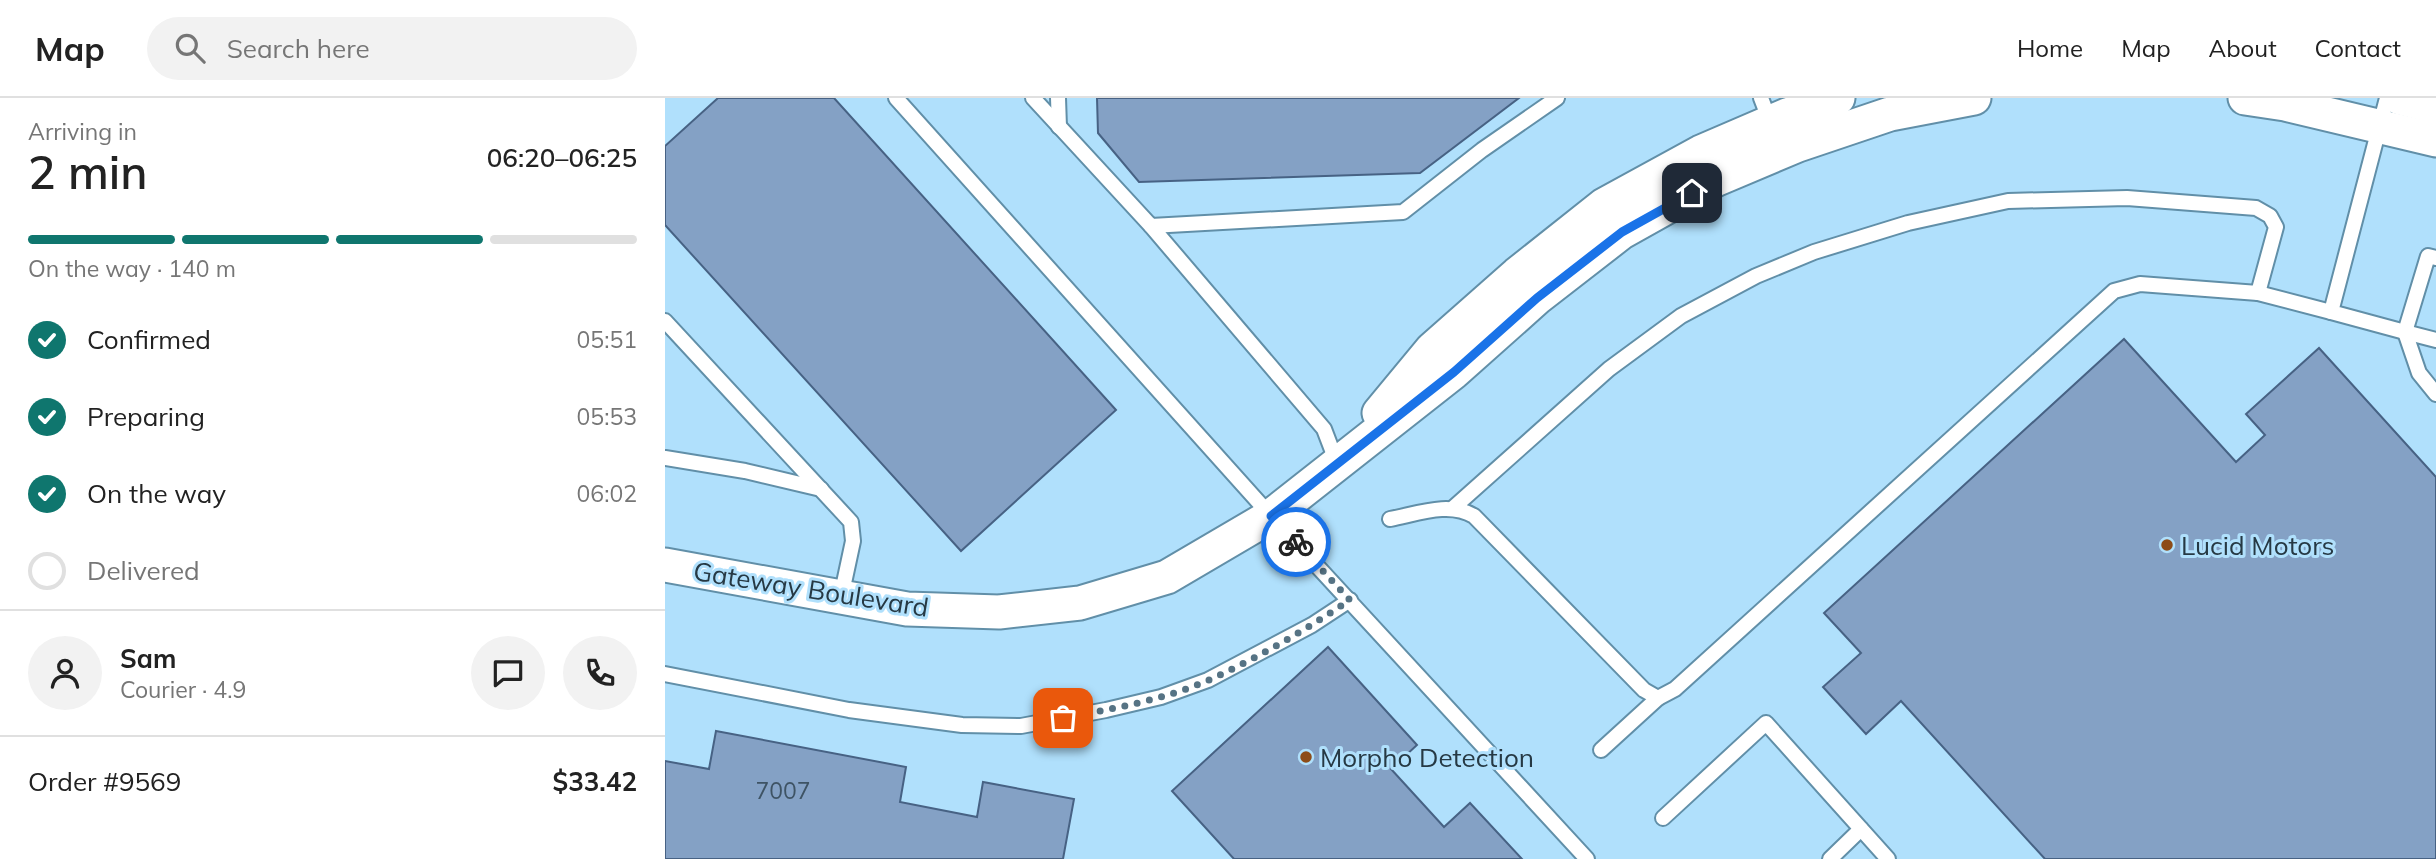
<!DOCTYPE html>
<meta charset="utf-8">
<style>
body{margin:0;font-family:Mulish,sans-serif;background:#f2f2f2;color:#222;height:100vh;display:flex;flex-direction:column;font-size:26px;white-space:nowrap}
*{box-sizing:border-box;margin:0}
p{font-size:23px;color:#767676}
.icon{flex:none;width:38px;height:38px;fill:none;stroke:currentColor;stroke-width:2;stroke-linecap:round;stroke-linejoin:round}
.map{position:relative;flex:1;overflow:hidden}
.sheet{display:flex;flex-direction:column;background:#fff;width:665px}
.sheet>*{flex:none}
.pin{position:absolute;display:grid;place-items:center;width:60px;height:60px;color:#fff;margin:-30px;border-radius:14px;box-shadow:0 4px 10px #0006}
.courier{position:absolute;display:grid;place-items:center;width:70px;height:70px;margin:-35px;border:5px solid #1a73e8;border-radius:50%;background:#fff;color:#222;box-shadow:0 2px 9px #0007}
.overview em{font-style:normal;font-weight:600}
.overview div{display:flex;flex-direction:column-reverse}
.overview{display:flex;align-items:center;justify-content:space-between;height:119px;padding:0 28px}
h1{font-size:46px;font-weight:600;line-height:52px}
.bar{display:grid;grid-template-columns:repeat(4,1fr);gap:10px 7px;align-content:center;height:84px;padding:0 28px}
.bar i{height:9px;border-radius:5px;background:#e0e0e0}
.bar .current{background:#0f766e}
.bar p{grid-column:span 4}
.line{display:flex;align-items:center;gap:18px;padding:0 28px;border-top:2px solid #e0e0e0}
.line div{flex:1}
.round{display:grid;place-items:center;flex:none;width:74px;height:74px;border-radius:37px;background:#f2f2f2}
ol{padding:0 28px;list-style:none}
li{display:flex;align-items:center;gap:21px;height:77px}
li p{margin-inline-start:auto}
li .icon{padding:7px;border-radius:50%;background:#0f766e;color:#fff;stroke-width:4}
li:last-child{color:#767676}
li i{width:38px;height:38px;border:4px solid #e0e0e0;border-radius:50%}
header{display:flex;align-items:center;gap:42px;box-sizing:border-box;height:98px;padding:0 35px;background:#fff;border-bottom:2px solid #e0e0e0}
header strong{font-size:33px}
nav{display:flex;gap:38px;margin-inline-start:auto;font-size:24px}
.search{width:490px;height:63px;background:#f2f2f2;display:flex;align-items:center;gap:18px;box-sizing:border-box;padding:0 24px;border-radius:38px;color:#767676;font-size:26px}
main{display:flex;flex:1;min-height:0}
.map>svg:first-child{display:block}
.building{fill:#84a1c5;stroke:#476284;stroke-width:2}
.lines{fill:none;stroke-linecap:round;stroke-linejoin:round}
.service-casing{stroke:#618fa8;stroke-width:18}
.tertiary-casing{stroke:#618fa8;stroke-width:37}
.service{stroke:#fff;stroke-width:14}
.tertiary{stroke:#fff;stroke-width:33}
.done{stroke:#567384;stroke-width:7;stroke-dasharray:0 12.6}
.route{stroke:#1a73e8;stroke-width:9}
.poi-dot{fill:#8d4c18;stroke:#b0e0fc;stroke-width:2.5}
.labels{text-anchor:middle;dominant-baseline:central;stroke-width:6;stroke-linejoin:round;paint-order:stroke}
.number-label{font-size:23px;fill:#3e5364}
.poi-label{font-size:26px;fill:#263944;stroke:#b0e0fc;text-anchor:start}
.street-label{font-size:26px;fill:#263944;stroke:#b0e0fc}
</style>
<header>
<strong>Map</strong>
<div class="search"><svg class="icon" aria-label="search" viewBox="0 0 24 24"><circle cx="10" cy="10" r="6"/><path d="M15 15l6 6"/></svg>Search here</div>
<nav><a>Home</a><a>Map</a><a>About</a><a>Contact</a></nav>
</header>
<main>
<section class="sheet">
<div class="overview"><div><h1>2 min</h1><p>Arriving in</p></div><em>06:20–06:25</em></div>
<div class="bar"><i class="current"></i><i class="current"></i><i class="current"></i><i></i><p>On the way · 140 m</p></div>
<ol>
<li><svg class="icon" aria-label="check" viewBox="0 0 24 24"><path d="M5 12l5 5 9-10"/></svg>Confirmed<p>05:51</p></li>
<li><svg class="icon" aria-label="check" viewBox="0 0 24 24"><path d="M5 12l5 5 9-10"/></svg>Preparing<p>05:53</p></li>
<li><svg class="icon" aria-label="check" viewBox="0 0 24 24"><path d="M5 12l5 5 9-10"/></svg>On the way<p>06:02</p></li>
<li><i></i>Delivered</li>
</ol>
<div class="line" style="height:126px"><a class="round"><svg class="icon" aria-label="person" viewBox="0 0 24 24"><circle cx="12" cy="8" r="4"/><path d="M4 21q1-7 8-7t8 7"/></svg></a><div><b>Sam</b><p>Courier · 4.9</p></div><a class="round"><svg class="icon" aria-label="chat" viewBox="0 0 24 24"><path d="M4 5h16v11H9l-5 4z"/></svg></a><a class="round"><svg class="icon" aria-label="phone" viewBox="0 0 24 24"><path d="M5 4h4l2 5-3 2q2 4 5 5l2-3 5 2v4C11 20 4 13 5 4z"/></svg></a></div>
<div class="line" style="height:91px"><div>Order #9569</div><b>$33.42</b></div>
</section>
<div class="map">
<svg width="1771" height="761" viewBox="0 0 1771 761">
<rect width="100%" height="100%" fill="#b0e0fc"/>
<!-- building -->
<g class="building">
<path d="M53,0h116l282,312 -155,141 -296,-326v-79z"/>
<path d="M432,0h422l-99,75 -281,9 -41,-49z"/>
<path d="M1459,241l112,123 29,-27 -19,-21 73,-66 117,129v382h-391l-144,-158 -35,33 -43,-47 38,-34 -37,-40z"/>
<path d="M663,549l89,98 -26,24 53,58 26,-24 52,56h-288l-62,-68z"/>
<path d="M51,633l190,36 -6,35 77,15 6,-35 91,17 -11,60h-398v-98l44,8z"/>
</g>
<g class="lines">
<!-- service casing -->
<g class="service-casing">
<g id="service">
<path d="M231,0l375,418 316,343"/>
<path d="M368,0l118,128 252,-14 79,-62 75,-52"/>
<path d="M393,0l1,29"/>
<path d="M1096,0l10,26"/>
<path d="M1722,0l-56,214 74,20 23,-76 8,2"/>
<path d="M486,128l173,203 13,34"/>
<path d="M1593,195l73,19"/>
<path d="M0,223l186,201 2,19 -12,56"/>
<path d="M1740,234l14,41 17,21"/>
<path d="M1740,234l31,8"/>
<path d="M0,360l80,13 76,18"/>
<path d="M725,421c27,-5 59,-18 84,-3l170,174 14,8 17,-9 439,-398 26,-7 118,9 18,-66 -6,-11 -14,-8 -129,-10 -119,3 -100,22 -94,29 -58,24 -75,40 -72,53 -157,140"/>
<path d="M0,576l184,36 113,15 59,1 85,-16 55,-13 47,-17 104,-55 38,-25"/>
<path d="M936,652l57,-52"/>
<path d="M998,720l103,-95 122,136"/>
<path d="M1165,761l31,-30"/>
</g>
</g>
<!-- tertiary casing -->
<g class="tertiary-casing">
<g id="tertiary">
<path d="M1580,0l40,6 151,36"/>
<path d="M1735,0l36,9"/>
<path d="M714,315l53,-64 85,-75 87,-69 97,-53 86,-37 51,-17"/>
<path d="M0,467l242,44 92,3 81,-9 87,-26 104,-61 183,-144 83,-74 85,-66 93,-52 83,-35 92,-31 84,-16"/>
</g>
</g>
<!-- service -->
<use href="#service" class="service"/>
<!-- tertiary -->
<use href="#tertiary" class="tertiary"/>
</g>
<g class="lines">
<!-- done -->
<path class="done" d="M398,620c49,-9 100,-18 146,-38 49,-22 96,-50 141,-80l-54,-58"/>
<!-- route -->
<path class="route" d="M631,444l-25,-26 183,-144 83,-74 85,-66 70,-39"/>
</g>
<!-- markers -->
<g class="poi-dot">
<circle cx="1502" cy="447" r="7"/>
<circle cx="641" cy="659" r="7"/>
</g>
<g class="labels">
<!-- number labels -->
<g class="number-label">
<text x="118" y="692">7007</text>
</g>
<!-- poi labels -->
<g class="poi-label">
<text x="1516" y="447">Lucid Motors</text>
<text x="655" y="659">Morpho Detection</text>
</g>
<!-- street labels -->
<g class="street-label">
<text transform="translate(146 491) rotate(9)">Gateway Boulevard</text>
</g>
</g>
</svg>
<div class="pin" style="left:398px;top:620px;background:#ea580c"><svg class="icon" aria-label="bag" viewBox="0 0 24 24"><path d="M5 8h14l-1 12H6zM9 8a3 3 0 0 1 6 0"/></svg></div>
<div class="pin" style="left:1027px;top:95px;background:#1f2937"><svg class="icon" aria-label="home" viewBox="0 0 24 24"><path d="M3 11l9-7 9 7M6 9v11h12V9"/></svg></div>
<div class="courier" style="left:631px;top:444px"><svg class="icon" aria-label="bike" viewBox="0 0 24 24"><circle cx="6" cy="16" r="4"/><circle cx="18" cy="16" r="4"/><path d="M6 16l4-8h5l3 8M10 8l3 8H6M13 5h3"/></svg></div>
</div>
</main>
